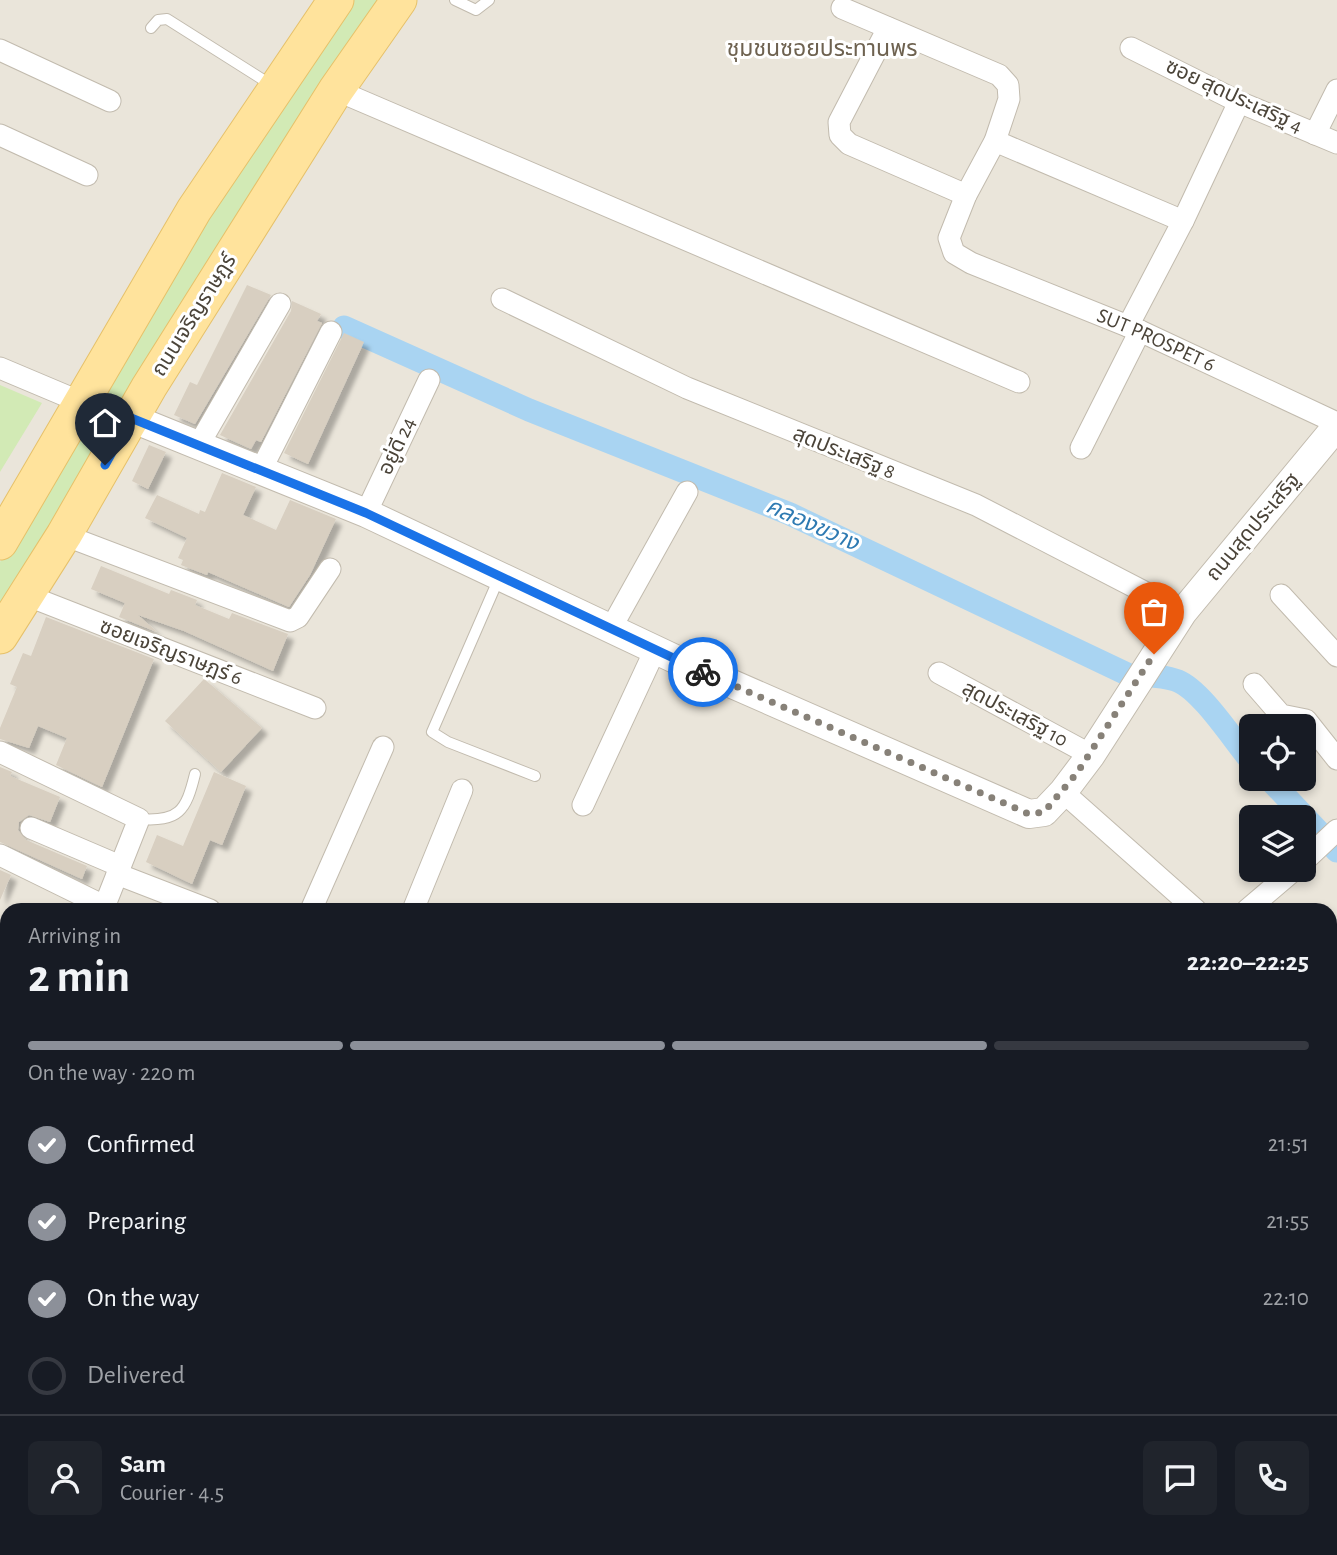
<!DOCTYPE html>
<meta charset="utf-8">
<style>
body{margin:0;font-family:"Alegreya Sans","Noto Sans Thai",sans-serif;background:#20242c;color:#f1f3f6;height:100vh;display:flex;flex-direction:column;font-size:26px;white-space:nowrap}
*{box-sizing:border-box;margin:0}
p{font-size:23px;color:#9ea1a6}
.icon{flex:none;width:38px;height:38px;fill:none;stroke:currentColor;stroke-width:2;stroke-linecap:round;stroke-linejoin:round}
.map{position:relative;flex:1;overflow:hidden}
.panel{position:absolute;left:0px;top:903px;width:1337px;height:653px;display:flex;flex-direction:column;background:#171b24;border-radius:21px 21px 0 0;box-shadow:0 4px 10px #0003}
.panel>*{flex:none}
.tools{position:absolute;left:1239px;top:714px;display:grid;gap:14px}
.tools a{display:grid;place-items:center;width:77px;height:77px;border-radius:10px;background:#171b24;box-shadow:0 4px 10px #0003;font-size:35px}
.pin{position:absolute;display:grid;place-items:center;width:60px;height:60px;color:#fff;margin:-72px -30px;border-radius:50% 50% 50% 0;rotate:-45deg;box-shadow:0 0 7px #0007}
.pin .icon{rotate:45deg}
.courier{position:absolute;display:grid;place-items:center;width:70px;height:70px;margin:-35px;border:5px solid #1a73e8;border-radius:50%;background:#fff;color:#222;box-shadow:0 2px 9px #0007}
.head em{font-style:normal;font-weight:700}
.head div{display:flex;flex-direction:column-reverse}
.head{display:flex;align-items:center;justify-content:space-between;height:119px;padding:0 28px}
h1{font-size:46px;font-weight:700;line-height:52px}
.bar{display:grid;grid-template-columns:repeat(4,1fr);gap:10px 7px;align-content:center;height:84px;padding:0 28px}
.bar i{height:9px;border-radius:5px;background:#363941}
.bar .active{background:#8c9099}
.bar p{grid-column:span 4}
.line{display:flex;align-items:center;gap:18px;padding:0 28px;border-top:2px solid #363941}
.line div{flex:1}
.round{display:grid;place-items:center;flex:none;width:74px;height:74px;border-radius:10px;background:#20242c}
ol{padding:0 28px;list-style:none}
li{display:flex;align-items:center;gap:21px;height:77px}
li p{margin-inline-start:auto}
li .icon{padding:7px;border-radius:50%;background:#8c9099;color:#fff;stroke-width:4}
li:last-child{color:#9ea1a6}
li i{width:38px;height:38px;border:4px solid #363941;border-radius:50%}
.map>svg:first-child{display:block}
.residential{fill:#eae5da;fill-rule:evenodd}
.green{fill:#d2eab5}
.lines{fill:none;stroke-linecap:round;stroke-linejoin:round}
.canal{stroke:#a9d4f2;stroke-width:23}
.building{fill:#d8cfc1;filter:url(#shadow)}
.service-casing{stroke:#c2bbae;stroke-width:12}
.minor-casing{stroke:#c2bbae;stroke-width:23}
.tertiary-casing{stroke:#c2bbae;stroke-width:30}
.primary-casing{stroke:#e6c16a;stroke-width:37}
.path{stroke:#c4b79f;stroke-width:3.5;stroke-dasharray:3.5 3.5;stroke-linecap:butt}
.service{stroke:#fff;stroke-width:10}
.minor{stroke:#fff;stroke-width:21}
.tertiary{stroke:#fff;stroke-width:28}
.primary{stroke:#ffe39c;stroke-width:35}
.done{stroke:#878178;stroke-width:7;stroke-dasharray:0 12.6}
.route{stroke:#1a73e8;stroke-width:9}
.labels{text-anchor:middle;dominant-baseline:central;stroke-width:6;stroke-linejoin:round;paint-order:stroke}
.street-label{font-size:21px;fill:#4b4439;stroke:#fff}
.neighbourhood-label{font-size:23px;fill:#6e6250;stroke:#fff}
.water-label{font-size:23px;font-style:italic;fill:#2e7ab2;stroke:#fff}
</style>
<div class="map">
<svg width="1337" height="1555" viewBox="0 0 1337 1555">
<defs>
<filter id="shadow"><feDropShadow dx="6" dy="6" stdDeviation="2" flood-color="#0004"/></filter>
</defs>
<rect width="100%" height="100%" fill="#f6f3ec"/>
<!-- residential -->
<path class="residential" d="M0,0h1337v1555h-1337zM1251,726h53v53h-53zM1251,817h53v53h-53zM7,910h1323v639h-1323z"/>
<!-- green -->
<g class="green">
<path d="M351,0h35l-386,611v-49l238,-404z"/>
<path d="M0,385l42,18 -42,69z"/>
</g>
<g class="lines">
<!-- canal -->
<g class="canal">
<path d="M344,327l185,83 261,104 339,161c16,1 34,0 49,6 24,10 55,59 73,80"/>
<path d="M1269,779l68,72"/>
</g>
</g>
<!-- building -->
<g class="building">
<path d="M247,285l24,10 -76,129 -21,-9 16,-33 7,3z"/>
<path d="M292,301l29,13 -4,7 5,2 -61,119 -5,-2 -5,9 -31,-14 71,-124z"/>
<path d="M344,333l20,9 -56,122 -24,-11z"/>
<path d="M149,445l17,7 -18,37 -16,-8z"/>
<path d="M222,473l34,14 -13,28 33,15 14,-30 46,19 -26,56 -21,32 -81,-35 -1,3 -26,-10 2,-5 -5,-2 9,-20 -42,-20 12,-23 42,19 1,-4 5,2z"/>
<path d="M101,566l68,28 2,-4 26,10 -2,5 34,14 3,-6 56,21 -15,37 -89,-40 -46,-16 19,17 -38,-15 6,-14 -34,-14z"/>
<path d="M46,617l108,42 -52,128 -46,-22 11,-27 -29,-12 -9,22 -29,-9v-11l17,-41 -7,-3 13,-31 8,3z"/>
<path d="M204,679l58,49 -41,44 -56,-51z"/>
<path d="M0,767l12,5 -2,4 50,21 -10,25 -21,-7 -10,7 -1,8 8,10 61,26 -5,13 -82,-37z"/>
<path d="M214,772l32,14 -24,59 -12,-5 -18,44 -46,-22 11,-27 26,11z"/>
<path d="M0,870l11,5 -11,25z"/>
</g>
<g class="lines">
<!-- service casing -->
<g class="service-casing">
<g id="service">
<path d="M455,0l21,10 13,-10"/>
<path d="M151,28l7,-8 9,-1 106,67"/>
<path d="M499,578l-67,154 16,10 87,34"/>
<path d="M139,819c40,3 47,-8 56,-45"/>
</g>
</g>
<!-- minor casing -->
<g class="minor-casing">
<g id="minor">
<path id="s1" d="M842,8l157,67 9,10 1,14 -14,42 -29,54 -17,43 5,15 17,10 169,68 197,92"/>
<path d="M888,28l-49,94 1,13 9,9 117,51"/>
<path d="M1131,48l108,54 98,41"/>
<path d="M0,50l110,51"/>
<path d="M336,90l683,292"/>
<path d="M1315,134l22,-44"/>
<path d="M0,135l87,40"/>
<path d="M995,141l188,80"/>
<path d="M502,299l185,89 289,117 207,107"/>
<path d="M1128,326l55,-105 56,-119"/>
<path d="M0,368l83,35"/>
<path d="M198,446l82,-142"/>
<path d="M1081,448l59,-117"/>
<path d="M261,470l70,-138"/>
<path d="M366,513l63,-133"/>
<path d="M64,535l226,86 8,-4 32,-48"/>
<path d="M26,595l289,113"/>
<path d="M1281,595l56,61"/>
<path d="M610,630l77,-138"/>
<path d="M939,673l152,82"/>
<path d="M1254,684l27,31 25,5 31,39"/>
<path d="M0,752l139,67 -36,91"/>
<path d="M1063,792l133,118"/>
<path d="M583,805l72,-155"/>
<path d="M31,828l89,38"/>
<path d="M0,855l104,51"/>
<path d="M1304,861l33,-31"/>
<path d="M117,874l93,36"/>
<path d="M311,910l72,-163"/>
<path d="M413,910l49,-120"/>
<path d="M1247,910l47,-40"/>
<path d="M0,1021l7,3"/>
<path d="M1330,1033l7,6"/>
<path d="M0,1145l7,-17"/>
<path d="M0,1220l7,3"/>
<path d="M1330,1336l7,7"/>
<path d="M0,1339l7,3"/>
<path d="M0,1469l7,3"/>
<path d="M1330,1500l7,-7"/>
<path d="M213,1549l17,6"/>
<path d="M454,1549l12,6"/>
<path d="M570,1549l9,6"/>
<path d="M835,1549l10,6"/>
<path d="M1252,1549l7,6"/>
<path d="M499,1552l4,3"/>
<path d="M45,1555l2,-6"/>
<path d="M480,1555l4,-6"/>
<path d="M685,1555l5,-6"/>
<path d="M1191,1555l6,-6"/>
<path d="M1275,1555l7,-6"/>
</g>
</g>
<!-- tertiary casing -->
<g class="tertiary-casing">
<path id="tertiary" d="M131,418l235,95 309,146 354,155 15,-2 19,-20 28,-37 92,-143 154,-186"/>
</g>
<!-- primary casing -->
<g class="primary-casing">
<g id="primary">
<path d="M0,542l194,-332 142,-210"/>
<path d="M0,636l64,-101 85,-148 187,-297 63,-90"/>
</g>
</g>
<!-- path -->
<path class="path" d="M1330,1456l7,6"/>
<!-- service -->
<use href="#service" class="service"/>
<!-- minor -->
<use href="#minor" class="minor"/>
<!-- tertiary -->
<use href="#tertiary" class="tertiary"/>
<!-- primary -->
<use href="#primary" class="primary"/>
</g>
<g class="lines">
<!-- done -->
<path class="done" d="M703,672l326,142 15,-2 33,-39 77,-119"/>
<!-- route -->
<path class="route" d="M105,465l26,-47 235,95 337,159"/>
</g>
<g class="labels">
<!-- street labels -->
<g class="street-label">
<text transform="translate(1234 96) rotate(25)">ซอย สุดประเสริฐ 4</text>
<text transform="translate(194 315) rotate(-58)">ถนนเจริญราษฎร์</text>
<text stroke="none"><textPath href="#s1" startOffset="586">SUT PROSPET 6</textPath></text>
<text transform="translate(397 446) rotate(-65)">อยู่ดี 24</text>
<text transform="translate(844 453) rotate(22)">สุดประเสริฐ 8</text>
<text transform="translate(1253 527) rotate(-50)">ถนนสุดประเสริฐ</text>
<text transform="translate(171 652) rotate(21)">ซอยเจริญราษฎร์ 6</text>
<text transform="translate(1015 714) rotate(28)">สุดประเสริฐ 10</text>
</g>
<!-- neighbourhood labels -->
<g class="neighbourhood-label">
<text x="822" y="49">ชุมชนซอยประทานพร</text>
</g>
<!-- water labels -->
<g class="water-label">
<text transform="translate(812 525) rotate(24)">คลองขวาง</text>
</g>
</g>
</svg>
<div class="tools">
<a><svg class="icon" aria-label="locate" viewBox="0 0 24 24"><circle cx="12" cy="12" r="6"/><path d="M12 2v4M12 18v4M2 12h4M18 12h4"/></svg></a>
<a><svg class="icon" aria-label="layers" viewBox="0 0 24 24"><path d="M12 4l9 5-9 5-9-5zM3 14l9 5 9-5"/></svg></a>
</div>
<div class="pin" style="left:1154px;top:654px;background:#ea580c"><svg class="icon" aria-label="bag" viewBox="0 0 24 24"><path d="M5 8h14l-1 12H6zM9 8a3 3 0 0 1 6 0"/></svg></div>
<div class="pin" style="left:105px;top:465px;background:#1f2937"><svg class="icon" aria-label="home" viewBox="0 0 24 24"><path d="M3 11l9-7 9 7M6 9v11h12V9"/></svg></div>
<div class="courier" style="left:703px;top:672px"><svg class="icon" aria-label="bike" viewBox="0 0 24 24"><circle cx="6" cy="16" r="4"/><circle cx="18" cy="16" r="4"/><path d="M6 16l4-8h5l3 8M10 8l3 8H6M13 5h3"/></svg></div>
<section class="panel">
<div class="head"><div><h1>2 min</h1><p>Arriving in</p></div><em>22:20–22:25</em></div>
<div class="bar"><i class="active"></i><i class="active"></i><i class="active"></i><i></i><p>On the way · 220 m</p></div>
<ol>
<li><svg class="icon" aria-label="check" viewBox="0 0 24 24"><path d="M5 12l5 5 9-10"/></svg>Confirmed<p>21:51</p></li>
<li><svg class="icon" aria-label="check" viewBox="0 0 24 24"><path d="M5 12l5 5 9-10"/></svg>Preparing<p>21:55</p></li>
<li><svg class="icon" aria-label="check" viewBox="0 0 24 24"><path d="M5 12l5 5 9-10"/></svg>On the way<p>22:10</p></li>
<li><i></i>Delivered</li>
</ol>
<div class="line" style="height:126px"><a class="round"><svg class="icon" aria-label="person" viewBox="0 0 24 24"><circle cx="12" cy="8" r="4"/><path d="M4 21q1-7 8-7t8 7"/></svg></a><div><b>Sam</b><p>Courier · 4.5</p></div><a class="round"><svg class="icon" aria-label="chat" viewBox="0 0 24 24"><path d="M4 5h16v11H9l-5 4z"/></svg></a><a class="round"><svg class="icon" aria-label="phone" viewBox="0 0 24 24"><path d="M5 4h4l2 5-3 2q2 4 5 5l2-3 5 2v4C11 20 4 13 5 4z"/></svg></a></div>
</section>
</div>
